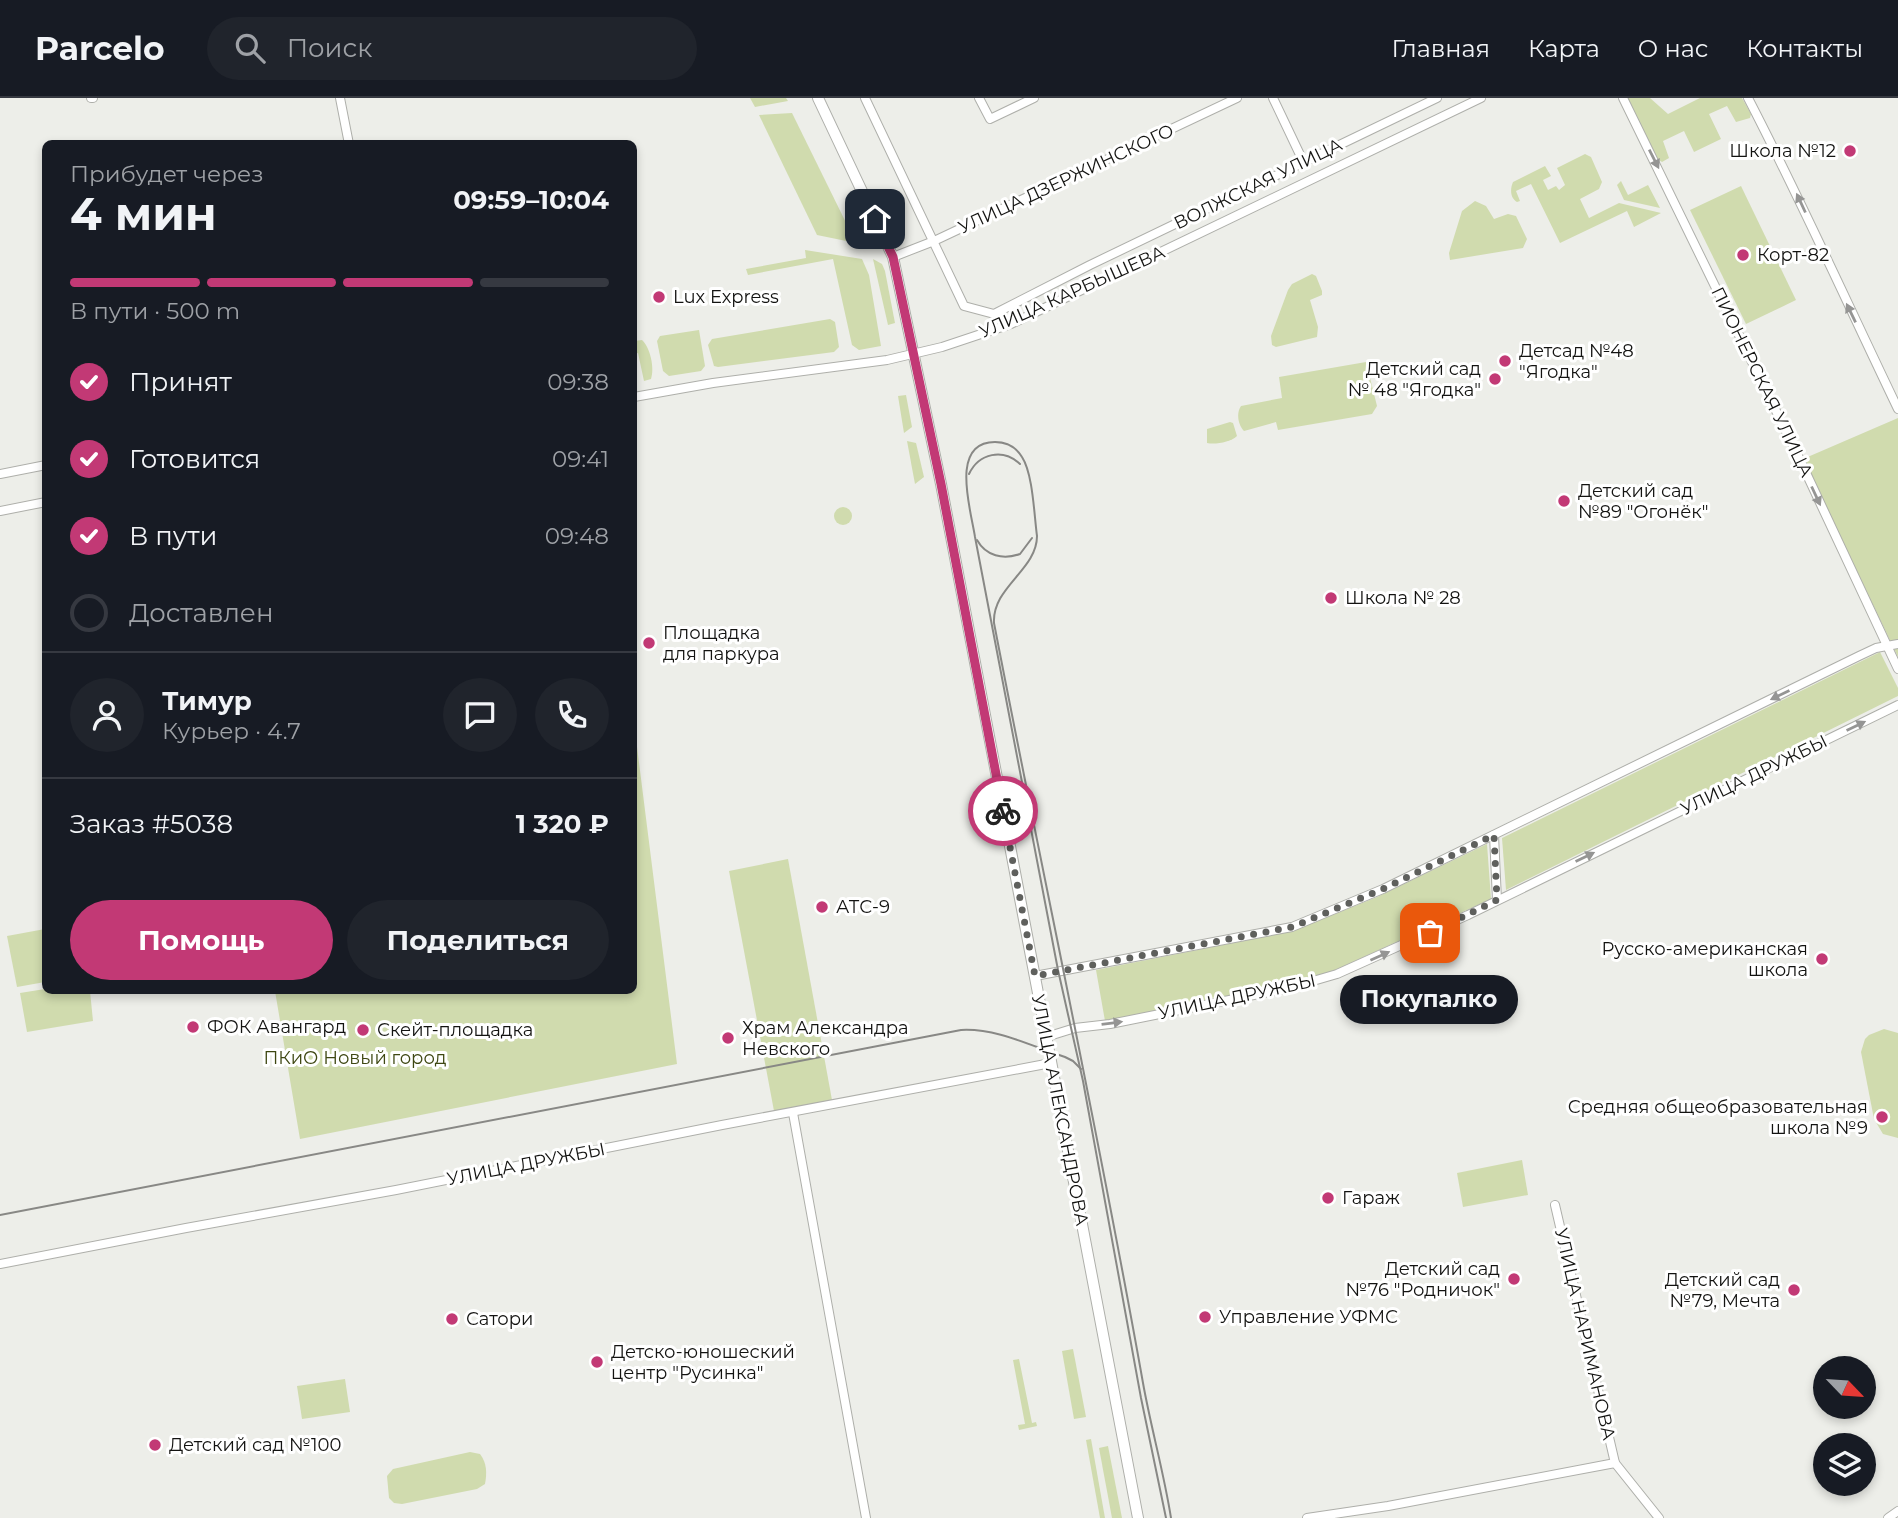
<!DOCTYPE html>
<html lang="ru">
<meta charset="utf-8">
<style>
body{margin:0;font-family:Montserrat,sans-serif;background:#20242c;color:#f1f3f6;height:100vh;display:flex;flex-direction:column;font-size:26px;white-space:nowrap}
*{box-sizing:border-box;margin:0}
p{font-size:23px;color:#9ea1a6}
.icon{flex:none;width:38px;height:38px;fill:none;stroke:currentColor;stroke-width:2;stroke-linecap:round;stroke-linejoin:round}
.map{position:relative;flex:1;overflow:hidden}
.panel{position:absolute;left:42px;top:42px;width:595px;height:854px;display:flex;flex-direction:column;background:#171b24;border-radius:10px;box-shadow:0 4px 10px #0003}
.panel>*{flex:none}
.needle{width:46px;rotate:115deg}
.tools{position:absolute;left:1813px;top:1258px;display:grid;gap:14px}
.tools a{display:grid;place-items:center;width:63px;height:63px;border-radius:50%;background:#171b24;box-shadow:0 4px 10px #0003;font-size:35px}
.pin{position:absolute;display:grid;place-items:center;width:60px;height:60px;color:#fff;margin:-30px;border-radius:14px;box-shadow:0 4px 10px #0006}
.courier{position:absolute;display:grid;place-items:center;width:70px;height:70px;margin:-35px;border:5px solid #c23975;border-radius:50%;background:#fff;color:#222;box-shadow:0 2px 9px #0007}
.bubble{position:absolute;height:49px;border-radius:24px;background:#171b24;box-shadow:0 4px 10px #0003;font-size:23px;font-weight:700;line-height:49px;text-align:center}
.summary em{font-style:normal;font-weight:700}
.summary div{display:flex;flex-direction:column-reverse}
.summary{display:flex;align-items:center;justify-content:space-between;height:119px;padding:0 28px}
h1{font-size:46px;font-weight:700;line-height:52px}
.bar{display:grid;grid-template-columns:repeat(4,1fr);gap:10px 7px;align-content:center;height:84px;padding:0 28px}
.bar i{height:9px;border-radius:5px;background:#363941}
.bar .current{background:#c23975}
.bar p{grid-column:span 4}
.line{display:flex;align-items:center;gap:18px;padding:0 28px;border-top:2px solid #363941}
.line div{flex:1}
.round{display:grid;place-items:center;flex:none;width:74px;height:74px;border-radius:37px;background:#20242c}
ol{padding:0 28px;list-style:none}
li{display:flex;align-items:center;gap:21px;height:77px}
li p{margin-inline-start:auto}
li .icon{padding:7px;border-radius:50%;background:#c23975;color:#fff;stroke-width:4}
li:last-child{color:#9ea1a6}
li i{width:38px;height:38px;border:4px solid #363941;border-radius:50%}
.cta{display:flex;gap:14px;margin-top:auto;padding:14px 28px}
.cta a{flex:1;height:80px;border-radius:42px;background:#c23975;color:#fff;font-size:28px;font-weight:700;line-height:80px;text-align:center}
.cta a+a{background:#20242c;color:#f1f3f6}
header{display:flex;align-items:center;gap:42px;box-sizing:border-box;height:98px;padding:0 35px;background:#171b24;border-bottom:2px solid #363941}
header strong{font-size:33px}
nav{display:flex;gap:38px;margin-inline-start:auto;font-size:24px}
.search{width:490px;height:63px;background:#20242c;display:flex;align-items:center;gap:18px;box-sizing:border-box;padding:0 24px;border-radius:38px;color:#9ea1a6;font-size:26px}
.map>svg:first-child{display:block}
.green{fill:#d0dbae}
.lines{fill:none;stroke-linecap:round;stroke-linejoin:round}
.minor-casing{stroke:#aeafaa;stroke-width:10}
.major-casing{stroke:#aeafaa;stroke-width:12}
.minor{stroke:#fff;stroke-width:8}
.major{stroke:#fff;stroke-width:10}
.tram{stroke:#888885;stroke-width:2}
.oneway{fill:#959594}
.done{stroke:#5f605d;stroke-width:7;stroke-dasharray:0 12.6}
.route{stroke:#c23975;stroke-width:9}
.poi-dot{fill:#c23975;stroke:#fff;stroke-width:2.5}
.labels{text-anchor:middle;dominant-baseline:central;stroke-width:6;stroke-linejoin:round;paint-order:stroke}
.poi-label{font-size:18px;fill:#131311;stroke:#fff;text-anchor:start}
.street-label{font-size:18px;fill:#131311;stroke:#fff}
.park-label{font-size:18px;fill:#3e4712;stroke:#fff}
</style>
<header>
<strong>Parcelo</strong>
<div class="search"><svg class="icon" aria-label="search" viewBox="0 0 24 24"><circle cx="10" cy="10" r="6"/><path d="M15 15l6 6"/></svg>Поиск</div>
<nav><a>Главная</a><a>Карта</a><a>О нас</a><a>Контакты</a></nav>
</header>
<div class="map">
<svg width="1898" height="1420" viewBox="0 0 1898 1420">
<rect width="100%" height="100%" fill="#edeee9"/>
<!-- green -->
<g class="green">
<path d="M750,0h36l2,3 -33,6z"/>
<path d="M1627,0h23l18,16 32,-16h42l9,16 -1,4 -14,4 -9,-16 -18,8 12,25 -27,13 -10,-21 -21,10 6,17 -7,4 -6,-4z"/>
<path d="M792,15l64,130 -39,-8 -58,-120z"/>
<path d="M1585,56l6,3 11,25 -3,7 -19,10 9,19 30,-15 42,10 -27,14 -7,-16 -67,32 -29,-59 -15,7 4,10 -3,1c-7,-4 -7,-13 -4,-20l32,-16 6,10 -8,4 5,10 8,-4 3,4 6,-5 -8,-17z"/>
<path d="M1621,83l7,14 20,-10 12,23 -36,-8 -7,-15z"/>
<path d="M1741,88l55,114 -50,24 -56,-114z"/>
<path d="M1475,103l11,5 8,13 14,-5 8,2 11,23 -4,9 -73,12 -1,-7 13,-42z"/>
<path d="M805,152l57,9 7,16 12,71 -22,4 -7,-5 -19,-86 -85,16 -2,-6 60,-11z"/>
<path d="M873,161l9,5 3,7 10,52 -7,2z"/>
<path d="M1312,176l4,2 6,15v4l-12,5 8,27 -1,10 -41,10 -4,-2 -1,-9 17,-46 4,-6z"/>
<path d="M830,221l5,3 4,25 -5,5 -116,15 -4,-1 -6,-21 4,-6z"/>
<path d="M699,232l6,36 -4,5 -32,5 -6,-5 -6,-30 3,-5z"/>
<path d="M642,242c8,7 13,28 9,39l-7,2 -6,-28 -4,1v-13z"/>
<path d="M1366,264l11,44 -5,8 -94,16 -2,-8 -32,9c-6,-6 -8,-18 -3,-25l41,-8 -3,-21z"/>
<path d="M906,297l6,32 -8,6 -6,-37z"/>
<path d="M1898,320v239l-95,-198z"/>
<path d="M1230,324l3,1 4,13c-6,6 -22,9 -30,7v-14z"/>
<path d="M907,343l9,2 8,34 -9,7z"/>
<circle cx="843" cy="418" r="9"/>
<path d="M1880,554l18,36v8l-392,194 -4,-52z"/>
<path d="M634,625l43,341 -377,75 -25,-148 359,-1z"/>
<path d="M1487,746l4,55 -156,71 -48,15 -182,36 -9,-51 197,-39 84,-34z"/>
<path d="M788,761l44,241 -58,11 -45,-240z"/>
<path d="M45,831v53l-28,5 -10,-51z"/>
<path d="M45,891l1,1 44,1 3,30 -66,11 -7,-39z"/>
<path d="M1884,931l14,4v105l-15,-4 -9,-15 -13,-67 4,-13 4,-4z"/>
<path d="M1522,1062l6,35 -65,12 -6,-34z"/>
<path d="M1073,1251l13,68 -12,2 -12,-68z"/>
<path d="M1019,1261l13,64 4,-1 1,4 -18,4 -1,-5 7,-1 -12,-64z"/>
<path d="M345,1281l5,33 -48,7 -5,-33z"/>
<path d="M1091,1341l14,79h-5l-14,-78z"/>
<path d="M1108,1348l14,72h-10l-13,-70z"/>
<path d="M470,1354l10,2c7,9 7,19 5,30l-8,5 -75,15 -8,-1 -5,-5 -2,-22 6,-7z"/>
</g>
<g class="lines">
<!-- minor casing -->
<g class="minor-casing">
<g id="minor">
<path d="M91,0h2"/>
<path d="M340,0l9,46"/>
<path d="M865,0l99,208 30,8 96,-49 347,-167"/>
<path d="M979,0l11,21 44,-21"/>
<path d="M1273,0l30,63"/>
<path d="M1623,0l177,362 98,209"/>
<path d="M1748,0c53,102 100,207 150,311"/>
<path d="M893,159l41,-16 303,-143"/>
<path d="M634,299l79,-14 174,-23 55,-13 69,-23 470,-226"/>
<path d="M0,376l46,-9"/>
<path d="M0,413l46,-9"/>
<path d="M1494,737l3,65"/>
<path d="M1035,878l257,-49 91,-38 476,-233 17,-8 22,-4"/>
<path d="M1046,939l29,-9 35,-4 179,-36 48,-14 131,-59 430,-210"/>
<path d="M793,1015l73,405"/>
<path d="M1555,1107l60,258 44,55"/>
<path d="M0,1166l186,-36 210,-38 326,-65 329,-62"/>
<path d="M1307,1420l81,-12 227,-43"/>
<path d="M1888,1420l10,-7"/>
</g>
</g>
<!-- major casing -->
<g class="major-casing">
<path id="major" d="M818,0l75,159 48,227 197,1034"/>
</g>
<!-- minor -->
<use href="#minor" class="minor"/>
<!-- major -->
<use href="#major" class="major"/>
<!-- tram -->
<g class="tram">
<path d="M969,376c10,-21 34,-26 51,-10"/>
<path d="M977,442c9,16 26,20 43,14l12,-16"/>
<path d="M0,1117l961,-185c36,-2 70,16 104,27l8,4 8,8"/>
<path d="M1166,1420l-25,-120 -58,-317 -25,-111 -83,-433c-4,-27 -26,-95 20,-95 11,0 21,5 27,15 11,17 12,57 15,79 0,34 -45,51 -43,87 49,254 104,506 149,760 8,45 21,90 28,135"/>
</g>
</g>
<!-- one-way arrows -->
<defs><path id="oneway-solid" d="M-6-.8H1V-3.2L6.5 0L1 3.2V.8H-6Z" transform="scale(1.75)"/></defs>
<g class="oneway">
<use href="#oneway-solid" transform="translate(1654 61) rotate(63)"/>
<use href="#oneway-solid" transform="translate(1801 105) rotate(-115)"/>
<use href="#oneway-solid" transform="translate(1851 215) rotate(-116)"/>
<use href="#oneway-solid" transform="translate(1816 398) rotate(65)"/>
<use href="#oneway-solid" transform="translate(1780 597) rotate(154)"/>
<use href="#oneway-solid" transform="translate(1856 628) rotate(-26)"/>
<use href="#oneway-solid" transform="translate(1585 759) rotate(-26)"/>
<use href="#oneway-solid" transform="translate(1380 858) rotate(-24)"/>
<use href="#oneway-solid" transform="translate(1112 925) rotate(-7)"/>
</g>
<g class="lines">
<!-- done -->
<path class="done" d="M1003,713l32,165 257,-49 91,-38 111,-54 3,65 -67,33"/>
<!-- route -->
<path class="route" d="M875,121l18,38 48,227 62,327"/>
</g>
<!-- markers -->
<g class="poi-dot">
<circle cx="1850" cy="53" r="7"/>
<circle cx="1743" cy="157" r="7"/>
<circle cx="659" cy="199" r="7"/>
<circle cx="1505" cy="263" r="7"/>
<circle cx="1495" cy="281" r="7"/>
<circle cx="1564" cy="403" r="7"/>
<circle cx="1331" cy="500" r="7"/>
<circle cx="649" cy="545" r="7"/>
<circle cx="822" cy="809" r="7"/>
<circle cx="1822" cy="861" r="7"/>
<circle cx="193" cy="929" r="7"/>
<circle cx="363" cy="932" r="7"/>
<circle cx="728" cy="940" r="7"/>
<circle cx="1882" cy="1019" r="7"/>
<circle cx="1328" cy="1100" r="7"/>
<circle cx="1514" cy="1181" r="7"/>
<circle cx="1794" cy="1192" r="7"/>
<circle cx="1205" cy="1219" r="7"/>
<circle cx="452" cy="1221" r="7"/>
<circle cx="597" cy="1264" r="7"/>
<circle cx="155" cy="1347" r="7"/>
</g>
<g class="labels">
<!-- poi labels -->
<g class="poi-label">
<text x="1836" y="53" text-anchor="end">Школа №12</text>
<text x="1757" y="157">Корт-82</text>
<text x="673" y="199">Lux Express</text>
<text x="1519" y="253">Детсад №48<tspan x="1519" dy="21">"Ягодка"</tspan></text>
<text x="1481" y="271" text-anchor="end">Детский сад<tspan x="1481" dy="21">№ 48 "Ягодка"</tspan></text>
<text x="1578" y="393">Детский сад<tspan x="1578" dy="21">№89 "Огонёк"</tspan></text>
<text x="1345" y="500">Школа № 28</text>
<text x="663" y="535">Площадка<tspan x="663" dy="21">для паркура</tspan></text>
<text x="836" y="809">АТС-9</text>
<text x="1808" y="851" text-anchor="end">Русско-американская<tspan x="1808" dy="21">школа</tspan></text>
<text x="207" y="929">ФОК Авангард</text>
<text x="742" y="930">Храм Александра<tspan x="742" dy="21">Невского</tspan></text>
<text x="377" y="932">Скейт-площадка</text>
<text x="1868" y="1009" text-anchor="end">Средняя общеобразовательная<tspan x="1868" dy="21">школа №9</tspan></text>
<text x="1342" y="1100">Гараж</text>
<text x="1500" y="1171" text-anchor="end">Детский сад<tspan x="1500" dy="21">№76 "Родничок"</tspan></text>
<text x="1780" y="1182" text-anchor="end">Детский сад<tspan x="1780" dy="21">№79, Мечта</tspan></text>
<text x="1219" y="1219">Управление УФМС</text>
<text x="466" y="1221">Сатори</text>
<text x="611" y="1254">Детско-юношеский<tspan x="611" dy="21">центр "Русинка"</tspan></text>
<text x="169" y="1347">Детский сад №100</text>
</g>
<!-- street labels -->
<g class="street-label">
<text transform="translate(1066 81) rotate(-25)">УЛИЦА ДЗЕРЖИНСКОГО</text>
<text transform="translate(1258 86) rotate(-26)">ВОЛЖСКАЯ УЛИЦА</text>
<text transform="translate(1072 194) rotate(-24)">УЛИЦА КАРБЫШЕВА</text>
<text transform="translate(1762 284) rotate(64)">ПИОНЕРСКАЯ УЛИЦА</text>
<text transform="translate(1754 677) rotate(-26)">УЛИЦА ДРУЖБЫ</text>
<text transform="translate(1237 899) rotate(-12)">УЛИЦА ДРУЖБЫ</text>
<text transform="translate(1060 1012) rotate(79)">УЛИЦА АЛЕКСАНДРОВА</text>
<text transform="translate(526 1066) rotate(-11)">УЛИЦА ДРУЖБЫ</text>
<text transform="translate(1585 1236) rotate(77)">УЛИЦА НАРИМАНОВА</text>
</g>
<!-- park labels -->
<g class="park-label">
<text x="355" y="960">ПКиО Новый город</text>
</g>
</g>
</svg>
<div class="tools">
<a><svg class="needle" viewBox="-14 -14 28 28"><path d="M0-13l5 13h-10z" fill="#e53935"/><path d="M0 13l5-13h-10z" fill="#9ea1a6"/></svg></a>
<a><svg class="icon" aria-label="layers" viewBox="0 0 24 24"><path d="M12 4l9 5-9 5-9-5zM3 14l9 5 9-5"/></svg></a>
</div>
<div class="pin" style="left:1430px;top:835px;background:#ea580c"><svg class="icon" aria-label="bag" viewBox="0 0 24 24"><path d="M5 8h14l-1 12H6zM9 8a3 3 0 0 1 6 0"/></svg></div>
<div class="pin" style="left:875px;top:121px;background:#1f2937"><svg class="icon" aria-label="home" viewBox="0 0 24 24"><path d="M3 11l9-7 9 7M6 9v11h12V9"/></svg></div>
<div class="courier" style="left:1003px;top:713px"><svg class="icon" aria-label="bike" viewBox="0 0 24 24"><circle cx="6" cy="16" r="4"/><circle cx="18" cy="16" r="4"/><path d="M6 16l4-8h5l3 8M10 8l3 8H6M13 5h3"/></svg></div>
<div class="bubble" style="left:1340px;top:877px;width:178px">Покупалко</div>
<section class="panel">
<div class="summary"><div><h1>4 мин</h1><p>Прибудет через</p></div><em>09:59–10:04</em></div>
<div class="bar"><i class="current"></i><i class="current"></i><i class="current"></i><i></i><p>В пути · 500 m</p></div>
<ol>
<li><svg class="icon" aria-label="check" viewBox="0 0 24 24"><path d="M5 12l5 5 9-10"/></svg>Принят<p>09:38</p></li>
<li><svg class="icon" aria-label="check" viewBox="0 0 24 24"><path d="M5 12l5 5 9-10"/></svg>Готовится<p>09:41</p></li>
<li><svg class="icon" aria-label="check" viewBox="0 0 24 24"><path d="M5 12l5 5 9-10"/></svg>В пути<p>09:48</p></li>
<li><i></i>Доставлен</li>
</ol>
<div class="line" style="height:126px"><a class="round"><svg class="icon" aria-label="person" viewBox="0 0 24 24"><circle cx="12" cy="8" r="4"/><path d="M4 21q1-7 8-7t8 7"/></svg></a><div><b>Тимур</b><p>Курьер · 4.7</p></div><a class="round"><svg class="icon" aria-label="chat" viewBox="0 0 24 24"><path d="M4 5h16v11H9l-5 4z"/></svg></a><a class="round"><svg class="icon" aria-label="phone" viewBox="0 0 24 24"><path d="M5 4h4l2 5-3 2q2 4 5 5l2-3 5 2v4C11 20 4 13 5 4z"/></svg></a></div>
<div class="line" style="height:91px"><div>Заказ #5038</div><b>1 320 ₽</b></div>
<div class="cta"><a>Помощь</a><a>Поделиться</a></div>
</section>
</div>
